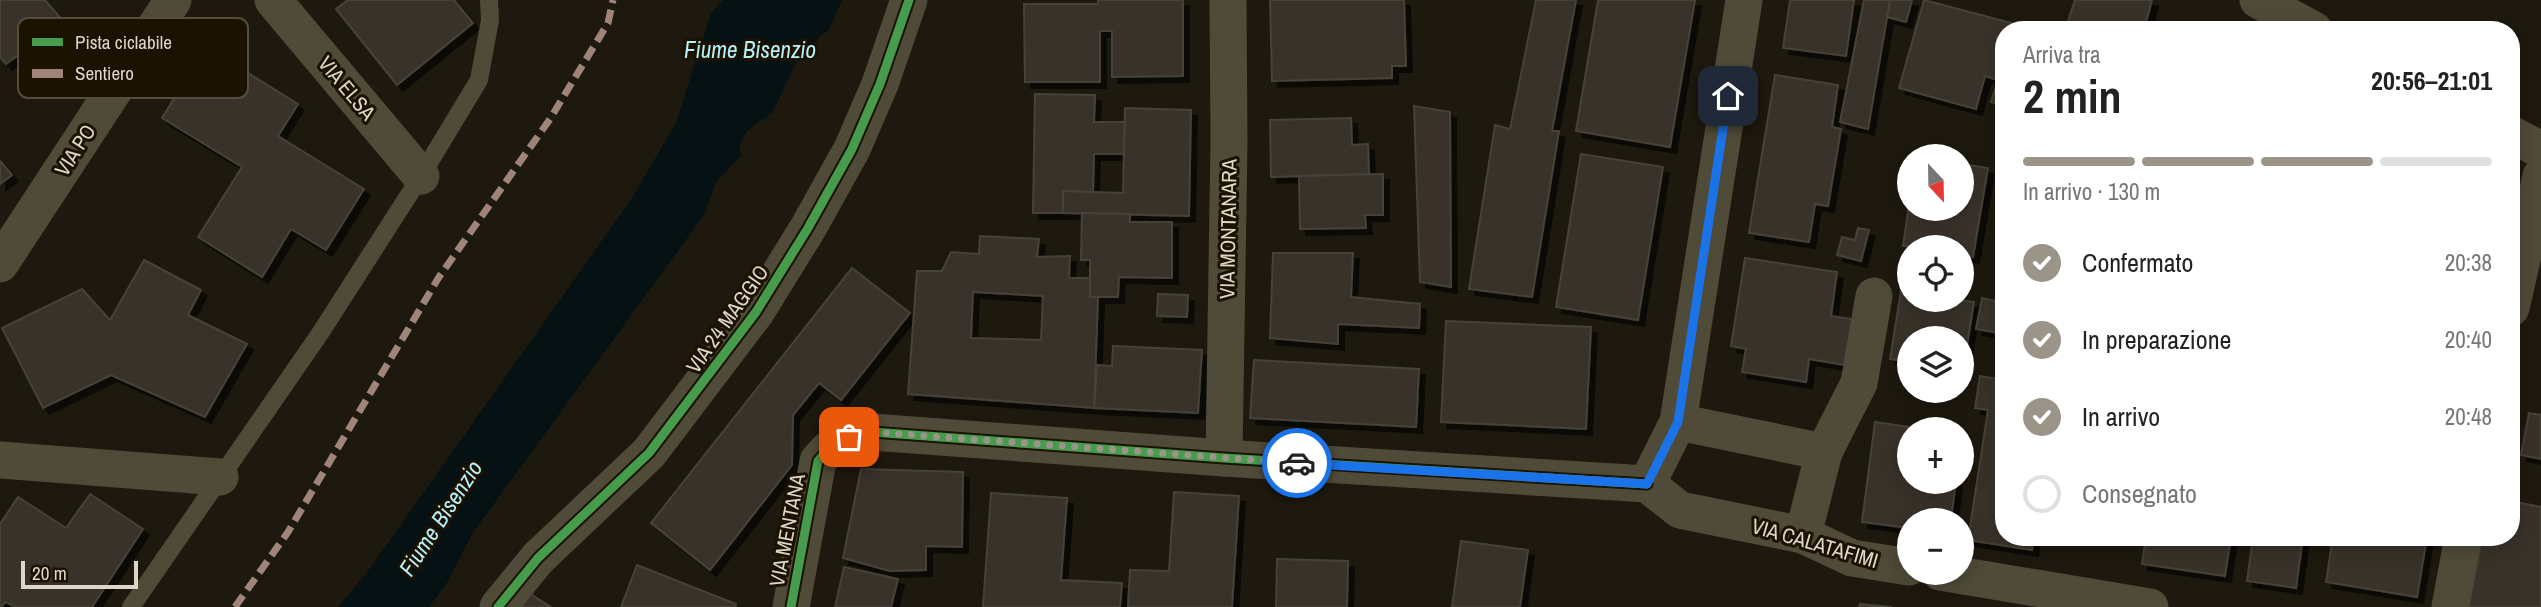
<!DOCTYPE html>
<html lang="it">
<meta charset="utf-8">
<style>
body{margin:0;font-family:"Archivo Narrow",sans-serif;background:#f6f6f6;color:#222;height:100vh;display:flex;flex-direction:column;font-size:26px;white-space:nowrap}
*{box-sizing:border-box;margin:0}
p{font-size:23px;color:#767676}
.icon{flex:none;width:38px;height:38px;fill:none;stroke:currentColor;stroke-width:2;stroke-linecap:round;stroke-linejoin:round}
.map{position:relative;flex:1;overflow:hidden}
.sheet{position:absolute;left:1995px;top:21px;width:525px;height:525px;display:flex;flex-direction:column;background:#fff;border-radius:28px;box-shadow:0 4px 18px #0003}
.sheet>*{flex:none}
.needle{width:46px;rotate:158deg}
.fabs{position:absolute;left:1897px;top:144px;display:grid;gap:14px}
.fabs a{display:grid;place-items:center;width:77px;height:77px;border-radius:50%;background:#fff;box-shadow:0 4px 18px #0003;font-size:35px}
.scale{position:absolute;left:21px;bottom:18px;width:117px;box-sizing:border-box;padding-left:7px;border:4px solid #ddd7cb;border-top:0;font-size:19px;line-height:24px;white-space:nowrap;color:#ddd7cb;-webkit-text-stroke:5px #1b1202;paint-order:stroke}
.pin{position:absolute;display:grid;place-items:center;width:60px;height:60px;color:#fff;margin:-30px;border-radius:14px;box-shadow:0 4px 10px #0006}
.courier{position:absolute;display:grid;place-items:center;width:70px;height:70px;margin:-35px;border:5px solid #1a73e8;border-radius:50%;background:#fff;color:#222;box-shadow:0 2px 9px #0007}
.head em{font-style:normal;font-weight:800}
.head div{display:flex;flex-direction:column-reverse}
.head{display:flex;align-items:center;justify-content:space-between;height:119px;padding:0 28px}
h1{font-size:46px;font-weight:800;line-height:52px}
.bar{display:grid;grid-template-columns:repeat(4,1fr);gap:10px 7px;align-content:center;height:84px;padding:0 28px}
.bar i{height:9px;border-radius:5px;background:#e0e0e0}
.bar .on{background:#9a9489}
.bar p{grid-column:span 4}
ol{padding:0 28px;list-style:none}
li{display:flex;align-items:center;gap:21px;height:77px}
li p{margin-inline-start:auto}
li .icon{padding:7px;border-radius:50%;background:#9a9489;color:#fff;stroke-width:4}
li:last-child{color:#767676}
li i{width:38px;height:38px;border:4px solid #e0e0e0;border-radius:50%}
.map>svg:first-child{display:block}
.water{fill:#051113}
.building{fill:#383329;stroke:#464238;stroke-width:2;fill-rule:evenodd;filter:url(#shadow)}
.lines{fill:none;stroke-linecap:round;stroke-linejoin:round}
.service{stroke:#504b38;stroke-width:18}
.minor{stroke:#504b38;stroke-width:37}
.quiet{stroke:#a18479;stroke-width:7;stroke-dasharray:14 7;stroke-linecap:butt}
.cycleway-casing{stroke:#1b1202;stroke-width:13}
.cycleway{stroke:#469c4c;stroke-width:9}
.done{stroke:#9a9489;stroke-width:7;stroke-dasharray:0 12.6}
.route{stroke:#1a73e8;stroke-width:9}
.labels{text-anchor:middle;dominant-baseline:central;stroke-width:6;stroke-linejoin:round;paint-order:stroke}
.street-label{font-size:21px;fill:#ddd7cb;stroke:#1b1202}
.water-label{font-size:23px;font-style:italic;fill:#b6f0fd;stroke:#1b1202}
.key{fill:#1b1202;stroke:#554d3e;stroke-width:2}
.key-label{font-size:19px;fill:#ddd7cb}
</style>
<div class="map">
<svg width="2541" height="607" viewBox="0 0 2541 607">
<defs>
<filter id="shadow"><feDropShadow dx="6" dy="6" stdDeviation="0" flood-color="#0009"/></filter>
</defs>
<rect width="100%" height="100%" fill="#1e190e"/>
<!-- water -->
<path class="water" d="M723,0h119l-13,29 -28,24 -29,60 -25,18 -8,15 2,10 -25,26 -12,33 -232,319 -24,47 -19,26h-91l28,-33 266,-376 44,-75 35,-110z"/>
<!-- building -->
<g class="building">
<path d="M0,0h45l19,22 -58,42 -6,-7z"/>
<path d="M348,0h106l19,23 -76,62 -61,-76z"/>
<path d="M1098,0h85v76l-71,1v-46h-12v51h-75l-1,-78h74z"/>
<path d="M1270,0h134l2,66h-14v12l-120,3z"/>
<path d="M1536,0h40l-24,131h7l-27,166 -63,-8 26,-164 15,4z"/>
<path d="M1598,0h97l-25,147 -94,-16z"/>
<path d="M1790,0h64l-8,56 -63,-8z"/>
<path d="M1864,0h26l-22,129 -28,-7z"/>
<path d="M1890,0h22l-6,22 -19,-5z"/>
<path d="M1924,0l91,24 -2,6h-9v31l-6,19 -13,-4 -9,33 -77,-21z"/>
<path d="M2075,0h77l-8,30h-79z"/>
<path d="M2015,24l18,6h-20z"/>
<path d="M206,47l92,57 -20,32 86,53 -38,61 -35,-21 -29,48 -64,-40 44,-70 -80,-49z"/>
<path d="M2004,61v44l-13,-3z"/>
<path d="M1775,75l63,10 -6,42 9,2 -13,77 -13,-2 -6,38 -60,-9z"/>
<path d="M1035,94l60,1 -1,27h31l-1,32h-30l-1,38 -30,-1v22h-30z"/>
<path d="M1414,106l36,6 1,175 -31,-5z"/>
<path d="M1125,108l66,2 -2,106 -126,-3v-22l60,2z"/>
<path d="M1351,118l1,27 16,-1 1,30 -98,3 -1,-57z"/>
<path d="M1581,154l82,13 -25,153 -82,-13z"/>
<path d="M0,161l12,14 -12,9z"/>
<path d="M1962,164l26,4 -15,89 -11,-2v-8l-59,-1 6,-41v3h53z"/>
<path d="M1383,174v41h-18l1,13 -66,1 -1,-53z"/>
<path d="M1082,213l48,1v8h42v56l-53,-1 -1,20h-28v-37h-9z"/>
<path d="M1858,228l11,2 -8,31 -24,-6 5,-18 13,3z"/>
<path d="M980,236l59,3 -2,18 33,-1 -1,22h21v19h8l-4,111 -186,-14 9,-123h25l9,-19 28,2zM973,292l70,4 -2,44 -70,-2z"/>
<path d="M1273,253h80l-2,44 69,7 -1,24 -81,-4v20l-68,-6z"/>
<path d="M1745,258l92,14 -6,44 27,4 -7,46 -42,-7 -3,23 -64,-10 4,-23 -15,-3z"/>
<path d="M144,260l57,30 -13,25 59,29 -42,73 -94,-42 -68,33 -41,-80 80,-39 28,31z"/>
<path d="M852,268l58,45 -69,87 -22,-17 -26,32 -1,50 -82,105 -59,-47z"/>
<path d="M1901,291l8,1v7h45l20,3 -11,68 -1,-32h-53v24l-19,-3z"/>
<path d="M1158,294l30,1 -1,22 -30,-1z"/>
<path d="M1982,298l22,5v31l-28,-5z"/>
<path d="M1446,321l145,6 -5,102 -145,-7z"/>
<path d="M1113,346l89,4 -4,63 -104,-5 3,-43 15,1z"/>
<path d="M1254,360l165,9 -3,58 -166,-9z"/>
<path d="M1980,376l24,4v157h30l-2,13 -64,-10 20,-130 -13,-2z"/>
<path d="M2529,413l12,2v44l-20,-4z"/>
<path d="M1875,422l48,7h-14v52h47l-5,39h-42v8l-47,-6z"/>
<path d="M861,469l102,3 -1,75 -36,-1v24l-36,1 -47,-13z"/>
<path d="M1174,492l65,4 -7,111h-104l2,-37 39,1z"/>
<path d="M991,493l76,5 -6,82 61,3 -2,24h-137z"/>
<path d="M90,494l53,35 -51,78h-77l-9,-5 -6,5v-83l18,-27 48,31z"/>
<path d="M2511,501l30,6v100h-72l13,-70h29z"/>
<path d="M2146,537h85l-6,39 -83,-12z"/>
<path d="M2253,537h50l-7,51 -49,-7z"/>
<path d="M2333,537h94l-10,60 -91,-15z"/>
<path d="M1461,541l67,9 -8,57h-68z"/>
<path d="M1277,559l71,2 -1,46h-71z"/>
<path d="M637,565l99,39 -1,3h-114z"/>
<path d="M844,567l54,12 -7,28h-56z"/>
<path d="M524,590l27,17h-39z"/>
<path d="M1860,604l32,3h-33z"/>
</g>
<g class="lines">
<!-- service -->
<path class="service" d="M131,607l190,-275 100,-156 58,-96 11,-60 -1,-20"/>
<!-- minor -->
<g class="minor">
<path d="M273,0l148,176"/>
<path d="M2258,0l56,30"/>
<path d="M2511,134l30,16"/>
<path d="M0,264l173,-264"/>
<path d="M2511,308l30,-132"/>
<path d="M1678,422l146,30 -21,83"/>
<path d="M1824,452l35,-69 15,-87"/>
<path d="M1224,458l5,-316 -1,-142"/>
<path d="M0,460l220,17"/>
<path d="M1647,484l31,-62 66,-422"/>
<path d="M1647,484l33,26 123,25 49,23 57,9"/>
<path d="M1940,572l210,35"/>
<path d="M498,607l40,-49 111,-105 107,-141 52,-84 44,-79 28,-65 29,-84"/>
<path d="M791,607l27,-146c15,-19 30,-26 54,-29l352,26 423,26"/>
<path d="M2450,607l13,-70"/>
</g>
<!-- quiet -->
<path class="quiet" d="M235,607l53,-75 151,-255 111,-158 58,-96 5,-23"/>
<!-- cycleway casing -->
<g class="cycleway-casing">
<g id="cycleway">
<path d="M498,607l40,-49 111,-105 107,-141 52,-84 44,-79 28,-65 29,-84"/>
<path d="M791,607l27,-146c15,-19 30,-26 54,-29l352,26 423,26"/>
</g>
</g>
<!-- cycleway -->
<use href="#cycleway" class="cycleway"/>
</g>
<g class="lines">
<!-- done -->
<path class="done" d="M849,437l23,-5 425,31"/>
<!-- route -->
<path class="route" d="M1297,463l350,21 31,-62 50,-326"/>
</g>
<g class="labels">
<!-- street labels -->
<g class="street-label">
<text transform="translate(347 88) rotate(50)">VIA ELSA</text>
<text transform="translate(75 150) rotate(-57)">VIA PO</text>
<text transform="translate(1228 229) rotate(-89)">VIA MONTANARA</text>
<text transform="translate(727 319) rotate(-55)">VIA 24 MAGGIO</text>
<text transform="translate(787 530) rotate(-79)">VIA MENTANA</text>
<text transform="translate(1815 543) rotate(16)">VIA CALATAFIMI</text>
</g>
<!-- water labels -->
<g class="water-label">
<text x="750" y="49">Fiume Bisenzio</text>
<text transform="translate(440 518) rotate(-57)">Fiume Bisenzio</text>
</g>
</g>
<!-- legend -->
<rect x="18" y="18" width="230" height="80" rx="10" class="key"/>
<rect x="32" y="38" width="31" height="8" fill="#469c4c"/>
<rect x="32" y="69" width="31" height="9" fill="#a18479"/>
<g class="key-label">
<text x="75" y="49">Pista ciclabile</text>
<text x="75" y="80">Sentiero</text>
</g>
</svg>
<div class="fabs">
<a><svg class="needle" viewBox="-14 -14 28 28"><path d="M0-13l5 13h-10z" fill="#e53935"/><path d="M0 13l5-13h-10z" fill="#767676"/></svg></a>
<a><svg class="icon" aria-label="locate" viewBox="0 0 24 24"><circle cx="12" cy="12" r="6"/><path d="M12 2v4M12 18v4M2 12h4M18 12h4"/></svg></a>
<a><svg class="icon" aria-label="layers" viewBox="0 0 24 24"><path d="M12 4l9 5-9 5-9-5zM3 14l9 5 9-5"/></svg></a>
<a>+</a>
<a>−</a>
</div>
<div class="scale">20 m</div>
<div class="pin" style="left:849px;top:437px;background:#ea580c"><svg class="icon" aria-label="bag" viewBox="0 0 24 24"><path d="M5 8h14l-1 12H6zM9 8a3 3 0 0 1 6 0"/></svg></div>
<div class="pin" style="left:1728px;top:96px;background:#1f2937"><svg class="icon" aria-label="home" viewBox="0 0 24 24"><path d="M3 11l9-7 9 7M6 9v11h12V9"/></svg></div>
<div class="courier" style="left:1297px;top:463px"><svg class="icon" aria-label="car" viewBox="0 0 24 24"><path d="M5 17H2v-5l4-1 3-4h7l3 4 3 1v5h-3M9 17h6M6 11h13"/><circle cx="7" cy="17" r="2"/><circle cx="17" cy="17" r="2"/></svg></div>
<section class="sheet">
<div class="head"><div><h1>2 min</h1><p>Arriva tra</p></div><em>20:56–21:01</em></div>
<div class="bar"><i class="on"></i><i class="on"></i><i class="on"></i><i></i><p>In arrivo · 130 m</p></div>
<ol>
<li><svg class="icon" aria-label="check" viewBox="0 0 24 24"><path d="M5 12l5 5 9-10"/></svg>Confermato<p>20:38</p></li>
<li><svg class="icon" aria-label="check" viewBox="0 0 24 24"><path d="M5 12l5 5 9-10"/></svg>In preparazione<p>20:40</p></li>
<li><svg class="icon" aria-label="check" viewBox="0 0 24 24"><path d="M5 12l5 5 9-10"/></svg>In arrivo<p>20:48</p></li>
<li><i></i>Consegnato</li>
</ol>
</section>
</div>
